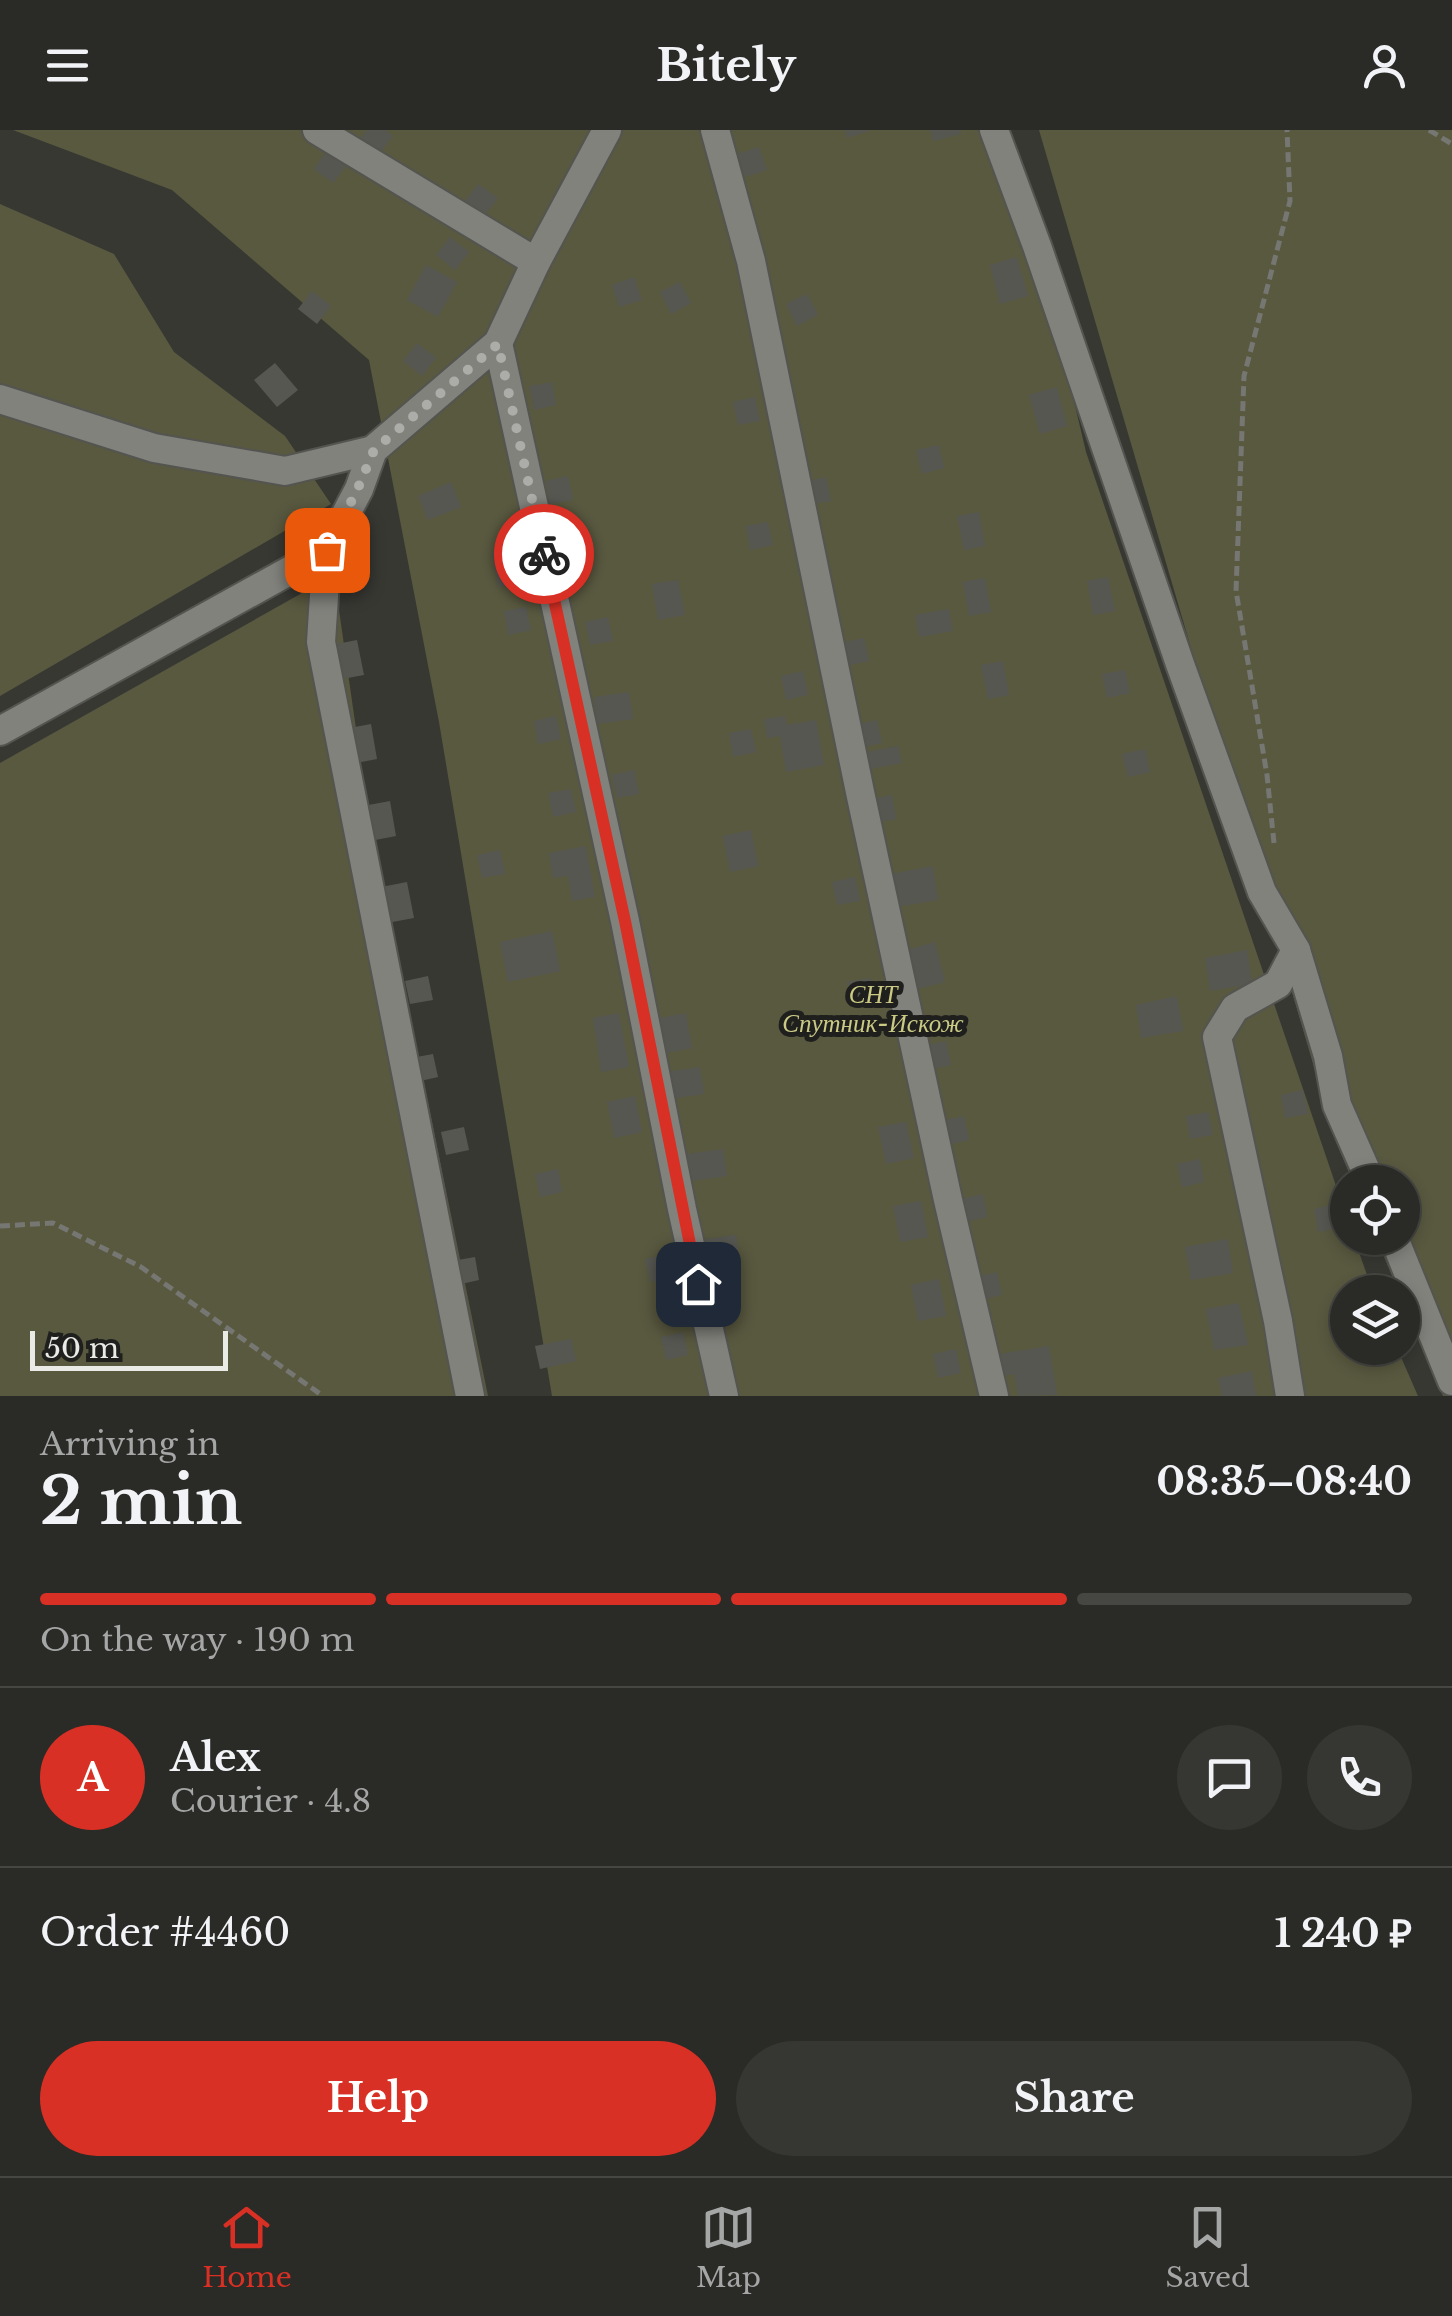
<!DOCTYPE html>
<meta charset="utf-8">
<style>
body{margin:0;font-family:"Libre Baskerville",serif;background:#363632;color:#f1f3f6;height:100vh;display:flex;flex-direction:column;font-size:38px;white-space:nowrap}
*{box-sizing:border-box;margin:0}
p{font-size:32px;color:#a5a7a7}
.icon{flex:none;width:55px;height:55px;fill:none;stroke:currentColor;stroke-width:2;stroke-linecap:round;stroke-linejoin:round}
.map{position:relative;height:1266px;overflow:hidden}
.panel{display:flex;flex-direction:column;background:#2a2a26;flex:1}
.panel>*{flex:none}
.buttons{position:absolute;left:1330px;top:1035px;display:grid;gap:20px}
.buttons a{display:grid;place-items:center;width:90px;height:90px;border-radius:50%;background:#2a2a26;box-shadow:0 5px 15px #0003,0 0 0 2px #464643;font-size:50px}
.scale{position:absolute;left:30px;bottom:25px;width:198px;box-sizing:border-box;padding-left:10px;border:5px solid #eaebe7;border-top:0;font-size:28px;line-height:35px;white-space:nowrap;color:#eaebe7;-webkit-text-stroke:8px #1f1f1d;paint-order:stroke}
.pin{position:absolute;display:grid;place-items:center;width:85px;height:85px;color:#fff;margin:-42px;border-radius:20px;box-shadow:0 5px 15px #0006}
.courier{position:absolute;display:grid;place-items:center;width:100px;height:100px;margin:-50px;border:8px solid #d93025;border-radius:50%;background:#fff;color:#222;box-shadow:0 2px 12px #0007}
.head em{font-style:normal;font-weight:800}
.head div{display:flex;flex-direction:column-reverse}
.head{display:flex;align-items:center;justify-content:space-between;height:170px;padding:0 40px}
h1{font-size:65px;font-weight:800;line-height:75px}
.bar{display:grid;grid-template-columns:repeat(4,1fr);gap:15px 10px;align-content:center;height:120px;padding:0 40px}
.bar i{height:12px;border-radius:8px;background:#464643}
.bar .active{background:#d93025}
.bar p{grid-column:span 4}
.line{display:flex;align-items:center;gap:25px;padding:0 40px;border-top:2px solid #464643}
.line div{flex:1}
.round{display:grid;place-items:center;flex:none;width:105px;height:105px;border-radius:52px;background:#363632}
.action{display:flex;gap:20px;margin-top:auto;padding:20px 40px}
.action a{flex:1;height:115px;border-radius:60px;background:#d93025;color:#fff;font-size:40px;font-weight:800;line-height:115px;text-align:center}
.action a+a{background:#363632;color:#f1f3f6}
header{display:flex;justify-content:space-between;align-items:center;height:130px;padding:0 40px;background:#2a2a26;font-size:45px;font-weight:800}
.dock{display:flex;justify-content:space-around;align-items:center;height:140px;border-top:2px solid #464643;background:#2a2a26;font-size:28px;color:#a5a7a7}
.dock a{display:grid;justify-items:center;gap:5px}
.dock .active{color:#d93025}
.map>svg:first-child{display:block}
.green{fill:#595940}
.building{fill:#575752}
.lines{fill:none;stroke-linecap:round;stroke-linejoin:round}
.minor-casing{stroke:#545450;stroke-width:32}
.path{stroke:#767672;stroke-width:5;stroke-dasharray:10 5;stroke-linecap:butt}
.minor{stroke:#82827d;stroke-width:28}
.done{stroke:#acaca8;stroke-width:10;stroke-dasharray:0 18}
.route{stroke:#d93025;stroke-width:12}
.labels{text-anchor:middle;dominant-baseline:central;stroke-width:10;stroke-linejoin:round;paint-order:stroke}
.park-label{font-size:25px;font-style:italic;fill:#caca85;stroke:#1f1f1d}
</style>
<header><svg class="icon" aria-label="menu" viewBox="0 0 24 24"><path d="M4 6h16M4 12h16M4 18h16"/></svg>Bitely<svg class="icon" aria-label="person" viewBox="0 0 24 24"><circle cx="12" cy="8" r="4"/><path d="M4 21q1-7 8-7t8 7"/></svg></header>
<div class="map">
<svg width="1452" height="1266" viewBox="0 0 1452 1266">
<rect width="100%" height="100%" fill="#383833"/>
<!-- green -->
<g class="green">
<path d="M13,0h997l76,322 261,766 1,20h6l19,54h-25v56h49l21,48h-866l-113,-674 -70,-362 -197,-170z"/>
<path d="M1039,0h413v1266h-9l-40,-96 -1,-8h-3l-23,-54h26v-56h-49l-17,-40z"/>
<path d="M0,74l114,50 60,98 111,84 46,68 -331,192z"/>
<path d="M334,445l32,224 122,597h-488v-633z"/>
</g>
<!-- building -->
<g class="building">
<path d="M367,0h19l7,6 -14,18 -19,-15z"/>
<path d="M845,0h24v1l-22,7z"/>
<path d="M930,0h30l1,4 -28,7z"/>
<path d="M759,17l8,23 -22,7 -8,-23z"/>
<path d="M327,20l20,15 -14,18 -19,-14z"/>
<path d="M478,54l20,14 -14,18 -20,-14z"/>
<path d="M450,107l19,15 -14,18 -19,-15z"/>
<path d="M1017,127l11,39 -28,8 -10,-39z"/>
<path d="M426,135l31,17 -19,35 -31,-17z"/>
<path d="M634,147l8,23 -23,7 -7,-22z"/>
<path d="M680,152l11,21 -20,11 -11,-22z"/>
<path d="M312,161l19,15 -14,18 -19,-15z"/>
<path d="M807,164l11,21 -21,11 -11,-22z"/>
<path d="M417,213l19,15 -14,18 -19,-15z"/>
<path d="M275,233l23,27 -21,17 -23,-27z"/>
<path d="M552,252l4,23 -22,5 -5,-24z"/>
<path d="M1057,257l10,39 -27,8 -11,-39z"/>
<path d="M755,267l5,24 -22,4 -5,-23z"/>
<path d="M939,315l5,23 -22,6 -6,-24z"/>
<path d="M568,346l5,24 -23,4 -4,-23z"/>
<path d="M826,347l5,24 -23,4 -5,-23z"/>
<path d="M451,352l10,25 -33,13 -10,-24z"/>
<path d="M979,382l6,34 -21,4 -7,-34z"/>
<path d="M581,389l6,36 -26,5 -6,-36z"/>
<path d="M768,392l5,23 -23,5 -4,-24z"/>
<path d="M518,417l6,36 -26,4 -6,-35z"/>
<path d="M1108,447l7,34 -22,4 -6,-34z"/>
<path d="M985,448l6,34 -22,4 -6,-34z"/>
<path d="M678,450l7,35 -27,5 -6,-36z"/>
<path d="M526,477l5,23 -23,5 -4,-24z"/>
<path d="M949,479l4,22 -34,6 -4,-22z"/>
<path d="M608,487l5,24 -23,4 -5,-23z"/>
<path d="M864,508l5,23 -23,5 -5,-23z"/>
<path d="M357,510l7,35 -27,5 -6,-35z"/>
<path d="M1003,531l6,34 -21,4 -7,-34z"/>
<path d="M1125,540l5,23 -23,5 -5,-24z"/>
<path d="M803,541l5,24 -22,5 -5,-24z"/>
<path d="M629,562l4,27 -36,5 -3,-27z"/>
<path d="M556,586l5,23 -23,5 -4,-23z"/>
<path d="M785,586l2,9 29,-5 8,45 -38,7 -6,-36 -13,2 -3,-19z"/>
<path d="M877,590l5,23 -23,5 -4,-23z"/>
<path d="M371,594l6,35 -26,5 -7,-35z"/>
<path d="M751,599l5,23 -23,5 -4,-24z"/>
<path d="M898,616l4,17 -42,8 -3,-17z"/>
<path d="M1145,619l5,23 -22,5 -6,-23z"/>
<path d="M634,640l5,24 -22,4 -5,-23z"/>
<path d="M571,659l5,23 -23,5 -5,-24z"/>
<path d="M892,665l4,24 -22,4 -5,-23z"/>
<path d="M390,671l6,35 -26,5 -7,-35z"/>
<path d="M751,700l7,36 -28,6 -7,-36z"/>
<path d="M586,716l9,51 -23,4 -4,-25 -15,2 -4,-25z"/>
<path d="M500,720l5,24 -23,4 -5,-23z"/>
<path d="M933,736l5,34 -42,7 -5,-33z"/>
<path d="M855,747l5,24 -23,4 -5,-23z"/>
<path d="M407,752l7,36 -27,5 -6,-36z"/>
<path d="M552,801l8,40 -52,11 -8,-40z"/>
<path d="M935,812l10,40 -28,7 -10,-39z"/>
<path d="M1247,820l5,34 -42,7 -5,-33z"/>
<path d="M428,846l5,24 -23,4 -5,-23z"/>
<path d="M870,848l5,23 -23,4 -5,-23z"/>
<path d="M1177,866l6,35 -42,7 -5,-33z"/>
<path d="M619,883l10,54 -28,5 -8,-54z"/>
<path d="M686,883l6,35 -26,5 -7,-35z"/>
<path d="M946,911l5,24 -23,5 -5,-24z"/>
<path d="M433,924l5,23 -22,5 -5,-24z"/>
<path d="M700,937l4,27 -35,5 -4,-27z"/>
<path d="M1303,960l5,24 -23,4 -4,-23z"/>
<path d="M635,966l7,36 -28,6 -7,-36z"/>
<path d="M1208,982l5,23 -23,4 -4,-23z"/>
<path d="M964,986l5,24 -22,5 -6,-24z"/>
<path d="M906,992l8,36 -28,6 -8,-37z"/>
<path d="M464,997l5,23 -23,5 -5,-23z"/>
<path d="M723,1019l4,27 -35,5 -5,-27z"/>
<path d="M1200,1029l4,23 -22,5 -5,-23z"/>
<path d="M558,1039l4,23 -22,5 -5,-23z"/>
<path d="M983,1064l4,23 -22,5 -5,-23z"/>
<path d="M921,1071l7,36 -28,5 -7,-36z"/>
<path d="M1336,1074l5,24 -23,4 -4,-23z"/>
<path d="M736,1105l4,27 -35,5 -4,-27z"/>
<path d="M1228,1109l5,34 -42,7 -6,-33z"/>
<path d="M668,1124l4,24 -22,4 -5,-23z"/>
<path d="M475,1127l4,23 -22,5 -5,-24z"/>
<path d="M997,1142l5,23 -22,5 -5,-23z"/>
<path d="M939,1149l7,37 -28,5 -7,-36z"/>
<path d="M1373,1149l3,13h-24l-2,-8z"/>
<path d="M1239,1173l9,42 -34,5 -8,-41z"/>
<path d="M683,1202l5,23 -22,5 -5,-23z"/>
<path d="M571,1209l5,22 -36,8 -5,-23z"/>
<path d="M1049,1216l8,49 -39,1 -4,-22 -17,3 -3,-22z"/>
<path d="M956,1219l5,24 -23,5 -5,-24z"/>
<path d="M1252,1241l4,25h-34l-4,-18z"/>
</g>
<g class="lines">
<!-- minor casing -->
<g class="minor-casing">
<g id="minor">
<path d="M317,0l219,132"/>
<path d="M715,0l36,131 109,531 88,408 46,196"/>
<path d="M994,0l43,116 143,418 82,228 34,58 32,106 9,49 34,77"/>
<path d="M498,213l127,578 57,288 42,187"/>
<path d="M0,269l154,49 131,23 88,-21"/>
<path d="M327,420l-6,92 149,754"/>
<path d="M0,601l327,-181 32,-61 14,-39 125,-107 38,-81 71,-132"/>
<path d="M1394,1108l58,143"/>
<path d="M1290,1266l-12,-75 -61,-284 18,-29 43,-24 18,-34"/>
</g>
</g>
<!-- path -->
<g class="path">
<path d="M1429,0l23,14"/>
<path d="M1274,713l-7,-68 -31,-184 8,-215 46,-175 -3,-71"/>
<path d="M0,1096l53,-3 88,44 182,129"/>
</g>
<!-- minor -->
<use href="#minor" class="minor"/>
</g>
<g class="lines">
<!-- done -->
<path class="done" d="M327,420l31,-62 16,-38 124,-106 46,210"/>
<!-- route -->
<path class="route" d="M544,424l81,367 73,363"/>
</g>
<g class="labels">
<!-- park labels -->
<g class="park-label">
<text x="873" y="864">СНТ<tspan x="873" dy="29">Спутник-Искож</tspan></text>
</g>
</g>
</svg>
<div class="buttons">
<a><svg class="icon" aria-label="locate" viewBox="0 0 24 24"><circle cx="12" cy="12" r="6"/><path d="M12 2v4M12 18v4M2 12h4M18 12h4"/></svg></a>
<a><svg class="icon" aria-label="layers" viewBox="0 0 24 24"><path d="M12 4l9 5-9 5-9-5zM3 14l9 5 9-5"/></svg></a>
</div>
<div class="scale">50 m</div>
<div class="pin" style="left:327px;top:420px;background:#ea580c"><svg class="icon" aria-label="bag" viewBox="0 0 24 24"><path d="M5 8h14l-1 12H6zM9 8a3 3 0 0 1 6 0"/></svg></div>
<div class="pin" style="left:698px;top:1154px;background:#1f2937"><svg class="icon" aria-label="home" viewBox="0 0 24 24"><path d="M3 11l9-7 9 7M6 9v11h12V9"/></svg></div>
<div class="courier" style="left:544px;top:424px"><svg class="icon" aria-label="bike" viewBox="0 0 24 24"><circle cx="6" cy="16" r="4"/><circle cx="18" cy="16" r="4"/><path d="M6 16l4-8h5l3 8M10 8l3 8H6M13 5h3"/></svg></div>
</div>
<section class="panel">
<div class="head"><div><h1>2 min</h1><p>Arriving in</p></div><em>08:35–08:40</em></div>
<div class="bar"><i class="active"></i><i class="active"></i><i class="active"></i><i></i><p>On the way · 190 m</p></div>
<div class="line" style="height:180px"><b class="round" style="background:#d93025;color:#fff">A</b><div><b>Alex</b><p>Courier · 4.8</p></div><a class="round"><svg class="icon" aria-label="chat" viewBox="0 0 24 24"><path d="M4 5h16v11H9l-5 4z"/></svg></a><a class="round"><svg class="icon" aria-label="phone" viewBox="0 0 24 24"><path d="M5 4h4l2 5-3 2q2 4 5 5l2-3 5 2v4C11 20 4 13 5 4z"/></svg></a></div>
<div class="line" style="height:130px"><div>Order #4460</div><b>1 240 ₽</b></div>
<div class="action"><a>Help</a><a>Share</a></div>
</section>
<nav class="dock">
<a class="active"><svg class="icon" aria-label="home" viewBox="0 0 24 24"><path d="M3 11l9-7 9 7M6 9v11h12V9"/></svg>Home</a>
<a><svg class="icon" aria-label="map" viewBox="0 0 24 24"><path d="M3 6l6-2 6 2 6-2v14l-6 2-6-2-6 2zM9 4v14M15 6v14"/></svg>Map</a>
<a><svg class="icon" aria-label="saved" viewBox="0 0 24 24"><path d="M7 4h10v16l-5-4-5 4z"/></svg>Saved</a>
</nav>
